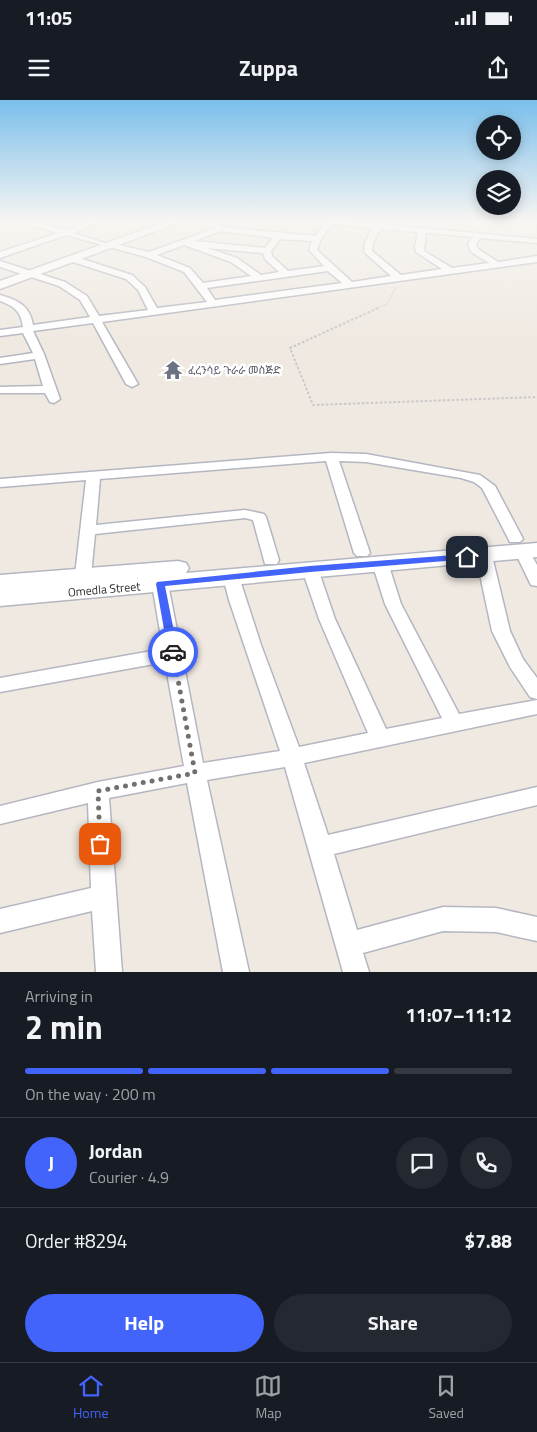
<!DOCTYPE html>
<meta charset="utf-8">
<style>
body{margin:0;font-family:"Titillium Web","Noto Sans Ethiopic",sans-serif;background:#242831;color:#f1f3f6;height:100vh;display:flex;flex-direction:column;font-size:19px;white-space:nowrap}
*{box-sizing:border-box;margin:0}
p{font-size:16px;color:#9ea1a6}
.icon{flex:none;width:28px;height:28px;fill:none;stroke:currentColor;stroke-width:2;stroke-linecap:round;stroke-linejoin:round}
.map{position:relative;height:872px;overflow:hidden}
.drawer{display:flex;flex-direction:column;background:#171b24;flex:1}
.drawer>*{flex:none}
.fabs{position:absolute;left:476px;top:15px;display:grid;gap:10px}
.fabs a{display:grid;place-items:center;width:45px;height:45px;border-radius:50%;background:#171b24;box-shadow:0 2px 12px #0003;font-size:25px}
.pin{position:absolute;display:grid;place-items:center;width:42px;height:42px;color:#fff;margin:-21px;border-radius:10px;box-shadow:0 2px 8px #0006}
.courier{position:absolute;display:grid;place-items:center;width:50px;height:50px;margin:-25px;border:4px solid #4264fb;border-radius:50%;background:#fff;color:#222;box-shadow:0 1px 6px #0007}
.headline em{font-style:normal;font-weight:700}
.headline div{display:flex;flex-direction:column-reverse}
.headline{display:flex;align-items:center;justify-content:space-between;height:85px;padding:0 25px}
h1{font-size:32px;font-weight:700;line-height:38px}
.bar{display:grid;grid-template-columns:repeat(4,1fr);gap:8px 5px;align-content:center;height:60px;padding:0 25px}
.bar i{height:6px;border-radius:4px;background:#363941}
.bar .on{background:#4264fb}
.bar p{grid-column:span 4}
.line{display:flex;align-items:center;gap:12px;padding:0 25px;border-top:1px solid #363941}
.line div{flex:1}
.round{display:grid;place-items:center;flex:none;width:52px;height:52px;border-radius:26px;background:#242831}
.cta{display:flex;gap:10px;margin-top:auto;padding:10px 25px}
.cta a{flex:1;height:58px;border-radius:30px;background:#4264fb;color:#fff;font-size:20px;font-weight:700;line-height:58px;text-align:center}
.cta a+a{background:#242831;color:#f1f3f6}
.status{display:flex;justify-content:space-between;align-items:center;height:35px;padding:0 25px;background:#171b24;direction:ltr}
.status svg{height:14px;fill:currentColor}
header{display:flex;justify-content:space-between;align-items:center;height:65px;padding:0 25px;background:#171b24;font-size:22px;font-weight:700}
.tabs{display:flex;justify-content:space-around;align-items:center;height:70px;border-top:1px solid #363941;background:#171b24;font-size:14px;color:#9ea1a6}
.tabs a{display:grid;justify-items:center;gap:2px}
.tabs .on{color:#4264fb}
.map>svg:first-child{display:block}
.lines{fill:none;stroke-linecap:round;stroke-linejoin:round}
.street-casing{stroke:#b4b7c1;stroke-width:3}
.secondary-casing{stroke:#b4b7c1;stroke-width:3}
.path-far1{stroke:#c9c9c9;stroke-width:1;stroke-dasharray:2 1;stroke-linecap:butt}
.path{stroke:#c9c9c9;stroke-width:2;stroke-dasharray:2.5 2;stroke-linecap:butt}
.street{fill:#fff;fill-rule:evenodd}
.secondary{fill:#fff;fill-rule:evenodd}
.route{fill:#4264fb}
.done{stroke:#726f6d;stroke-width:5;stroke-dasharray:0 9}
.labels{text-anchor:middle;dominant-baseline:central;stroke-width:5;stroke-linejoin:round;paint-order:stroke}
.far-worship-label{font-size:11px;fill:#5b616d;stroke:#fff;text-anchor:start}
.street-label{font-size:12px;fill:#2e2e2e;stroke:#fff}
</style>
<div class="status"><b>11:05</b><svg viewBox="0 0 49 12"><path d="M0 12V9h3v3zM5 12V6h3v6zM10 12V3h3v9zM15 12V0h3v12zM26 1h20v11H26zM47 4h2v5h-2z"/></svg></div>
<header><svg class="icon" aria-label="menu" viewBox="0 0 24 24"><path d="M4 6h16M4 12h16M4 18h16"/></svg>Zuppa<svg class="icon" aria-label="share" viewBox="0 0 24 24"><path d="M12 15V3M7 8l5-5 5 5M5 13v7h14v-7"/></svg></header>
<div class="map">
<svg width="537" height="872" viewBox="0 0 537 872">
<rect width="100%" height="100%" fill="#efe9e1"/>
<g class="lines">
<!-- street casing -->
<g class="street-casing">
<g id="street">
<path d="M29,120h9l-1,2 29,8 29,-10h13l-34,13 34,11 3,-1 38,9 67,-24 -3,-8h8l2,7 92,9 10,-12 -20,-4h33l199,19v4l-57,-5 -4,6 2,5 20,13 39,-6v6l-435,60 36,62 -6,3 -6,-3 -33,-61 -60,8 11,23 16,45 -6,4 -4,-1 -5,-9h-45v-6l43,-1 -8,-27 -35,5v-6l33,-5 -10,-20 -23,3v-6l23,-3c-2,-16 -9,-21 -23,-26v-6c18,5 30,11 33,30l57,-8 -10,-17 -21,-14 -59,-19v-6l65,21 22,14 12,20 49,-6 -10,-20 -12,-11 -56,-18v-4h6l56,18 13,12 12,21 50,-6 -23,-30 -38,-15 -80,-22 -66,23v-6l58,-19 -28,-8zM332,124l40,4 -7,15 -1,9 27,24 -39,6 -35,-32 4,-11zM380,129l38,3 -3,15 1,5 26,17 -41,6 -29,-24 1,-8zM221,131l52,7 -8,10 -71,-7zM426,133l47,4 -5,7 3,8 18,11 -37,5 -28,-17zM280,139l32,2 -3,9 15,16 -36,5 -16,-15 -1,-5zM184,145l47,17 20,14 -48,7 -13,-15 -33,-13zM207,148l56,5 2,6 14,13 -18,3 -24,-17zM328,171l14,12 -127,17 -8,-12z"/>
<path d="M331,353l35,1 114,21 15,11 28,53 -3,3h-10l-28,-54 -8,-6 -13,-4 -95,-16 -27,-1 31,92 -3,3h-10l-3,-3 -28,-92 -226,18 -4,46 149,-15 19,4 2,3 13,43 -2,4h-12l-12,-44 -8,-2 -150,16 -4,41 -2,4 -6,1 -6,-1 -2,-4 11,-95 -86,7v-8z"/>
<path d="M523,447l5,2 9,16v21l-6,-1 -16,-33 3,-3z"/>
<path d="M484,451l5,2 3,3 18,75 13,28 14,19v21l-7,-2 -20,-30 -18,-36 -16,-75 3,-3z"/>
<path d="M380,458l6,1 2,4 13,41 58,110 78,-14v14l-233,49 24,72 209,-48v18l-203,49 23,76 86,-23 53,1 41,9v24l-41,-9 -53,-1 -80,22 6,19h-26l-58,-205 -78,13 42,192h-26l-36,-189 -78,15 13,174h-26l-4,-61 -92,22v-24l91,-21 -3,-85 -88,21v-18l98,-24 86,-16 -19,-104 -165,30v-14l163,-29 -11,-65 2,-4 6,-1 6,1 2,4 35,179 77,-12 -51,-151 -6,-23 2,-4 6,-1 6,1 2,4 22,68 38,102 69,-14 -49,-114 -17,-50 2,-4h12l2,4 17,50 51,110 56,-11 -57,-114 -13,-41 2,-4z"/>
</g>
</g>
<!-- secondary casing -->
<g class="secondary-casing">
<g id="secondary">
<path d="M170,120h16l-186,69v-8z"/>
<path d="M537,443v14l-537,49v-31l178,-14 8,2 3,5 -3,5z"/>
</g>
</g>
<!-- path-far1 -->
<path class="path-far1" d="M375,209l12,-5 9,-17"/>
<!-- path -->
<path class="path" d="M378,208l-88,40 23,57 224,-8"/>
<!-- street -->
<use href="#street" class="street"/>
<!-- secondary -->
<use href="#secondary" class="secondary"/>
</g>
<!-- sky -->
<linearGradient id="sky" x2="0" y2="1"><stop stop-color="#7abfeb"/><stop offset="0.5" stop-color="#f8f5f2"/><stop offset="1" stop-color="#f8f5f2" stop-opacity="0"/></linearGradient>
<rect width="537" height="242" fill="url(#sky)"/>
<!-- route -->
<path class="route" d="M467,454l4,3 -1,2 -160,13 -145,14 13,66 -5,4 -5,-4 -12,-68 1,-2 153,-16z"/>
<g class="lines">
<!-- done -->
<path class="done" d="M100,744l-2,-53 97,-18 -22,-121"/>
</g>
<!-- icons -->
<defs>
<g id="temple-bare" transform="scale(1.5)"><path d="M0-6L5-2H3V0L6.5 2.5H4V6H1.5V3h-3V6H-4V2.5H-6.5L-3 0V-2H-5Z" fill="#6b7280" stroke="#fff" stroke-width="2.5" paint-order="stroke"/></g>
</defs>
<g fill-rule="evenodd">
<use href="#temple-bare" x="173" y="270"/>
</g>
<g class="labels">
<!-- far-worship labels -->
<g class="far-worship-label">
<text x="188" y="270">ፈረንሳይ ጉራራ መስጅድ</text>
</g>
<!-- street labels -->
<g class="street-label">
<text transform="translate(104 489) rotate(-5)">Omedla Street</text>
</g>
</g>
</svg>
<div class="fabs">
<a><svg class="icon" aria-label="locate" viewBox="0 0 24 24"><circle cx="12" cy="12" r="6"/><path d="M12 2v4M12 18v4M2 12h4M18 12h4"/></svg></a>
<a><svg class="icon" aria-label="layers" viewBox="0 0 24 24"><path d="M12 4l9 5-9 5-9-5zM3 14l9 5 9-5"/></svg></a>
</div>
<div class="pin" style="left:100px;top:744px;background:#ea580c"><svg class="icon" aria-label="bag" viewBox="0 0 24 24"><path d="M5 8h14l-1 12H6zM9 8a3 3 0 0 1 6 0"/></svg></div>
<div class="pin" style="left:467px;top:457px;background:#1f2937"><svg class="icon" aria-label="home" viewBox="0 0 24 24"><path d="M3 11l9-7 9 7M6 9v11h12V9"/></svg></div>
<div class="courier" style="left:173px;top:552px"><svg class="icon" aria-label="car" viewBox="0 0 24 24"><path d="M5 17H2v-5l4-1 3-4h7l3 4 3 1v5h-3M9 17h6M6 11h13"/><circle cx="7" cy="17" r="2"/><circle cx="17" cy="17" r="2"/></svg></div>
</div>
<section class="drawer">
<div class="headline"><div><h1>2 min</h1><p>Arriving in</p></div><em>11:07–11:12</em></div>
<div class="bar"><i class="on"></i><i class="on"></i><i class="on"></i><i></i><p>On the way · 200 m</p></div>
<div class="line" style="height:90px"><b class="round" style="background:#4264fb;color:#fff">J</b><div><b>Jordan</b><p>Courier · 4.9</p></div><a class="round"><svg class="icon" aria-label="chat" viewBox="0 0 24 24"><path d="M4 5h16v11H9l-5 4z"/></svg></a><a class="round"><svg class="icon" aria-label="phone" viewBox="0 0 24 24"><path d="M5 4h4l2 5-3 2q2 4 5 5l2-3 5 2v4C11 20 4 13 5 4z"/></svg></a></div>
<div class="line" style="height:65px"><div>Order #8294</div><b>$7.88</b></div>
<div class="cta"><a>Help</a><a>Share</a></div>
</section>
<nav class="tabs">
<a class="on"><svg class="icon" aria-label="home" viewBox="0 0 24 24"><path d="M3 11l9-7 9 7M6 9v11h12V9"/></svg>Home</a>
<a><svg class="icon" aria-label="map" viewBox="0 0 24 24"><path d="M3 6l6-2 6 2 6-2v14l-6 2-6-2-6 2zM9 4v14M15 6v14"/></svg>Map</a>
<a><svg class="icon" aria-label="saved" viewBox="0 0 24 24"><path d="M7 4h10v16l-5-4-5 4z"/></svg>Saved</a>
</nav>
